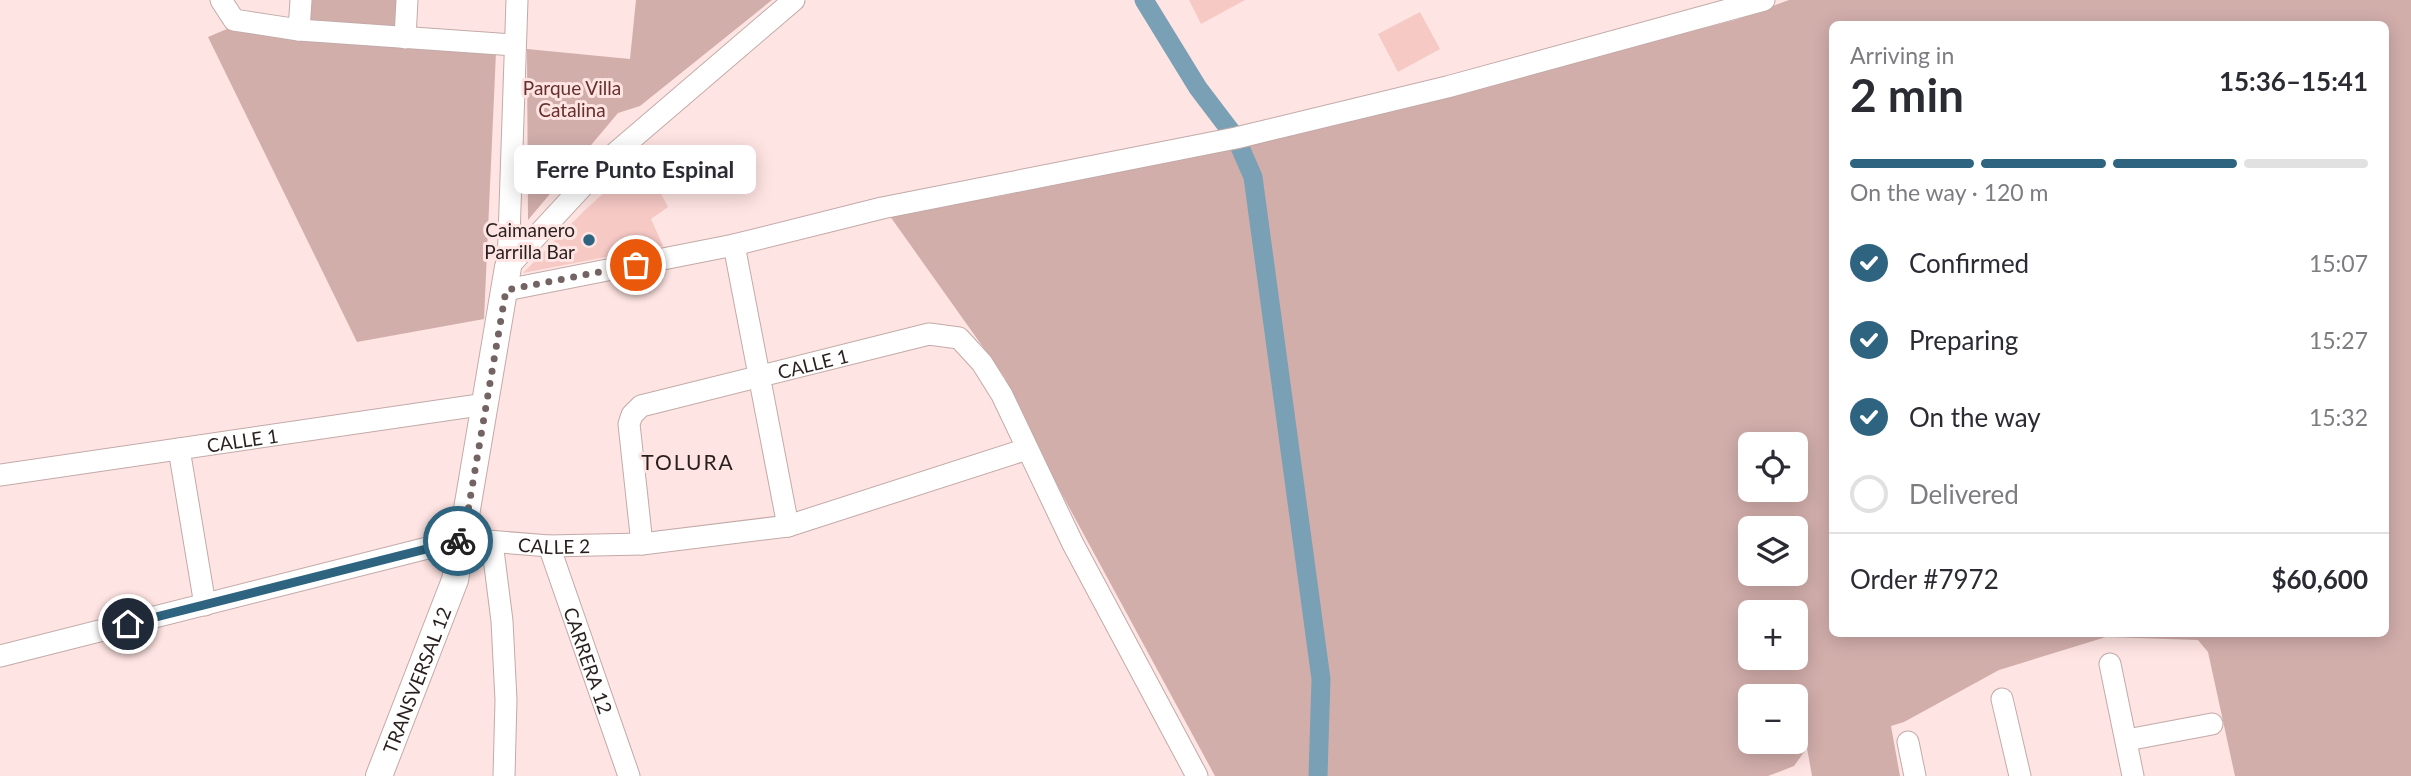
<!DOCTYPE html>
<meta charset="utf-8">
<style>
body{margin:0;font-family:Lato,sans-serif;background:#f7f7f7;color:#2b2b33;height:100vh;display:flex;flex-direction:column;font-size:26px;white-space:nowrap}
*{box-sizing:border-box;margin:0}
p{font-size:23px;color:#7c7c81}
.icon{flex:none;width:38px;height:38px;fill:none;stroke:currentColor;stroke-width:2;stroke-linecap:round;stroke-linejoin:round}
.map{position:relative;flex:1;overflow:hidden}
.side{position:absolute;left:1829px;top:21px;width:560px;height:616px;display:flex;flex-direction:column;background:#fff;border-radius:10px;box-shadow:0 4px 18px #0003}
.side>*{flex:none}
.controls{position:absolute;left:1738px;top:432px;display:grid;gap:14px}
.controls a{display:grid;place-items:center;width:70px;height:70px;border-radius:10px;background:#fff;box-shadow:0 4px 18px #0003;font-size:35px}
.pin{position:absolute;display:grid;place-items:center;width:60px;height:60px;color:#fff;margin:-30px;border:4px solid #fff;border-radius:50%;box-shadow:0 2px 7px #0007}
.courier{position:absolute;display:grid;place-items:center;width:70px;height:70px;margin:-35px;border:5px solid #2e6480;border-radius:50%;background:#fff;color:#222;box-shadow:0 2px 9px #0007}
.bubble{position:absolute;height:49px;border-radius:10px;background:#fff;box-shadow:0 4px 18px #0003;font-size:23px;font-weight:700;line-height:49px;text-align:center}
.head em{font-style:normal;font-weight:700}
.head div{display:flex;flex-direction:column-reverse}
.head{display:flex;align-items:center;justify-content:space-between;height:119px;padding:0 21px}
h1{font-size:46px;font-weight:700;line-height:52px}
.bar{display:grid;grid-template-columns:repeat(4,1fr);gap:10px 7px;align-content:center;height:84px;padding:0 21px}
.bar i{height:9px;border-radius:5px;background:#e1e1e2}
.bar .selected{background:#2e6480}
.bar p{grid-column:span 4}
.line{display:flex;align-items:center;gap:18px;padding:0 21px;border-top:2px solid #e1e1e2}
.line div{flex:1}
ol{padding:0 21px;list-style:none}
li{display:flex;align-items:center;gap:21px;height:77px}
li p{margin-inline-start:auto}
li .icon{padding:7px;border-radius:50%;background:#2e6480;color:#fff;stroke-width:4}
li:last-child{color:#7c7c81}
li i{width:38px;height:38px;border:4px solid #e1e1e2;border-radius:50%}
.map>svg:first-child{display:block}
.green{fill:#d2aeab;fill-rule:evenodd}
.lines{fill:none;stroke-linecap:round;stroke-linejoin:round}
.canal{stroke:#7aa0b5;stroke-width:19}
.building{fill:#f6c9c5}
.minor-casing{stroke:#c2aaa8;stroke-width:23}
.tertiary-casing{stroke:#c2aaa8;stroke-width:28}
.minor{stroke:#fff;stroke-width:21}
.tertiary{stroke:#fff;stroke-width:26}
.done{stroke:#736463;stroke-width:7;stroke-dasharray:0 12.6}
.route{stroke:#2e6480;stroke-width:9}
.poi-dot{fill:#2e6480;stroke:#fee4e2;stroke-width:2.5}
.labels{text-anchor:middle;dominant-baseline:central;stroke-width:6;stroke-linejoin:round;paint-order:stroke}
.park-label{font-size:19px;fill:#672f2d;stroke:#fee4e2}
.poi-label{font-size:19px;fill:#281f1e;stroke:#fee4e2;text-anchor:end}
.street-label{font-size:19px;fill:#281f1e;stroke:#fee4e2}
.neighbourhood-label{font-size:21px;letter-spacing:2px;fill:#281f1e;stroke:#fee4e2}
</style>
<div class="map">
<svg width="2411" height="776" viewBox="0 0 2411 776">
<rect width="100%" height="100%" fill="#fee4e2"/>
<!-- green -->
<g class="green">
<path d="M308,0h91l-2,26 -90,-5z"/>
<path d="M636,0h136l-132,106 -22,7 -90,107 -1,-171 103,10z"/>
<path d="M1789,0h622v776h-176l-27,-124 -10,-12 -92,-3 -107,33 -95,52 -13,4 9,50h-88l-5,-28 -13,18 -26,10h-553l-164,-302 -46,-96 -118,-166 114,-16 287,-62 447,-114zM1832,24h553v610h-553zM1750,444h46v46h-46zM1750,528h46v46h-46zM1750,612h46v46h-46zM1750,696h46v46h-46z"/>
<path d="M234,26l262,26 -12,267 -127,23 -149,-305z"/>
</g>
<g class="lines">
<!-- canal -->
<path class="canal" d="M1144,0l54,88 38,50 17,39 68,502 -3,97"/>
</g>
<!-- building -->
<g class="building">
<path d="M1189,0h56l-44,24z"/>
<path d="M1420,12l20,37 -42,23 -20,-38z"/>
<path d="M642,158l26,49 -17,12 12,27 -140,27 61,-62z"/>
</g>
<g class="lines">
<!-- minor casing -->
<g class="minor-casing">
<g id="minor">
<path d="M221,0l13,20 65,10 215,15"/>
<path d="M299,30l2,-30"/>
<path d="M405,38l2,-38"/>
<path d="M734,245l54,281"/>
<path d="M508,267l98,-106 188,-161"/>
<path d="M508,267l9,-267"/>
<path d="M506,290l228,-45 148,-37 354,-70 211,-51 317,-87"/>
<path d="M179,449l26,156"/>
<path id="s1" d="M0,475l486,-71"/>
<path d="M492,542l10,79 4,79 -2,76"/>
<path id="s2" d="M642,544l-13,-120 3,-9 9,-9 288,-72 30,4 23,25 20,32 71,149 124,232"/>
<path id="s3" d="M549,546l80,230"/>
<path id="s4" d="M0,656l463,-117 86,7 93,-2 146,-18 239,-77"/>
<path d="M2110,664l23,112"/>
<path d="M2002,699l18,77"/>
<path d="M2127,740l85,-16"/>
<path d="M1908,742l7,34"/>
</g>
</g>
<!-- tertiary casing -->
<g class="tertiary-casing">
<g id="tertiary">
<path id="s5" d="M379,776l76,-196 53,-313"/>
</g>
</g>
<!-- minor -->
<use href="#minor" class="minor"/>
<!-- tertiary -->
<use href="#tertiary" class="tertiary"/>
</g>
<g class="lines">
<!-- done -->
<path class="done" d="M458,541l5,-1 43,-250 130,-25"/>
<!-- route -->
<path class="route" d="M128,624l330,-83"/>
</g>
<!-- markers -->
<circle class="poi-dot" cx="589" cy="240" r="7"/>
<g class="labels">
<!-- park labels -->
<g class="park-label">
<text x="572" y="87">Parque Villa<tspan x="572" dy="22">Catalina</tspan></text>
</g>
<!-- poi labels -->
<g class="poi-label">
<text x="575" y="229">Caimanero<tspan x="575" dy="22">Parrilla Bar</tspan></text>
</g>
<!-- street labels -->
<g class="street-label">
<text stroke="none"><textPath href="#s2" startOffset="320">CALLE 1</textPath></text>
<text stroke="none"><textPath href="#s1" startOffset="245">CALLE 1</textPath></text>
<text stroke="none"><textPath href="#s4" startOffset="569">CALLE 2</textPath></text>
<text stroke="none"><textPath href="#s3" startOffset="121">CARRERA 12</textPath></text>
<text stroke="none"><textPath href="#s5" startOffset="103">TRANSVERSAL 12</textPath></text>
</g>
<!-- neighbourhood labels -->
<g class="neighbourhood-label">
<text x="688" y="461">TOLURA</text>
</g>
</g>
</svg>
<div class="controls">
<a><svg class="icon" aria-label="locate" viewBox="0 0 24 24"><circle cx="12" cy="12" r="6"/><path d="M12 2v4M12 18v4M2 12h4M18 12h4"/></svg></a>
<a><svg class="icon" aria-label="layers" viewBox="0 0 24 24"><path d="M12 4l9 5-9 5-9-5zM3 14l9 5 9-5"/></svg></a>
<a>+</a>
<a>−</a>
</div>
<div class="pin" style="left:636px;top:265px;background:#ea580c"><svg class="icon" aria-label="bag" viewBox="0 0 24 24"><path d="M5 8h14l-1 12H6zM9 8a3 3 0 0 1 6 0"/></svg></div>
<div class="pin" style="left:128px;top:624px;background:#1f2937"><svg class="icon" aria-label="home" viewBox="0 0 24 24"><path d="M3 11l9-7 9 7M6 9v11h12V9"/></svg></div>
<div class="courier" style="left:458px;top:541px"><svg class="icon" aria-label="bike" viewBox="0 0 24 24"><circle cx="6" cy="16" r="4"/><circle cx="18" cy="16" r="4"/><path d="M6 16l4-8h5l3 8M10 8l3 8H6M13 5h3"/></svg></div>
<div class="bubble" style="left:514px;top:145px;width:242px">Ferre Punto Espinal</div>
<section class="side">
<div class="head"><div><h1>2 min</h1><p>Arriving in</p></div><em>15:36–15:41</em></div>
<div class="bar"><i class="selected"></i><i class="selected"></i><i class="selected"></i><i></i><p>On the way · 120 m</p></div>
<ol>
<li><svg class="icon" aria-label="check" viewBox="0 0 24 24"><path d="M5 12l5 5 9-10"/></svg>Confirmed<p>15:07</p></li>
<li><svg class="icon" aria-label="check" viewBox="0 0 24 24"><path d="M5 12l5 5 9-10"/></svg>Preparing<p>15:27</p></li>
<li><svg class="icon" aria-label="check" viewBox="0 0 24 24"><path d="M5 12l5 5 9-10"/></svg>On the way<p>15:32</p></li>
<li><i></i>Delivered</li>
</ol>
<div class="line" style="height:91px"><div>Order #7972</div><b>$60,600</b></div>
</section>
</div>
